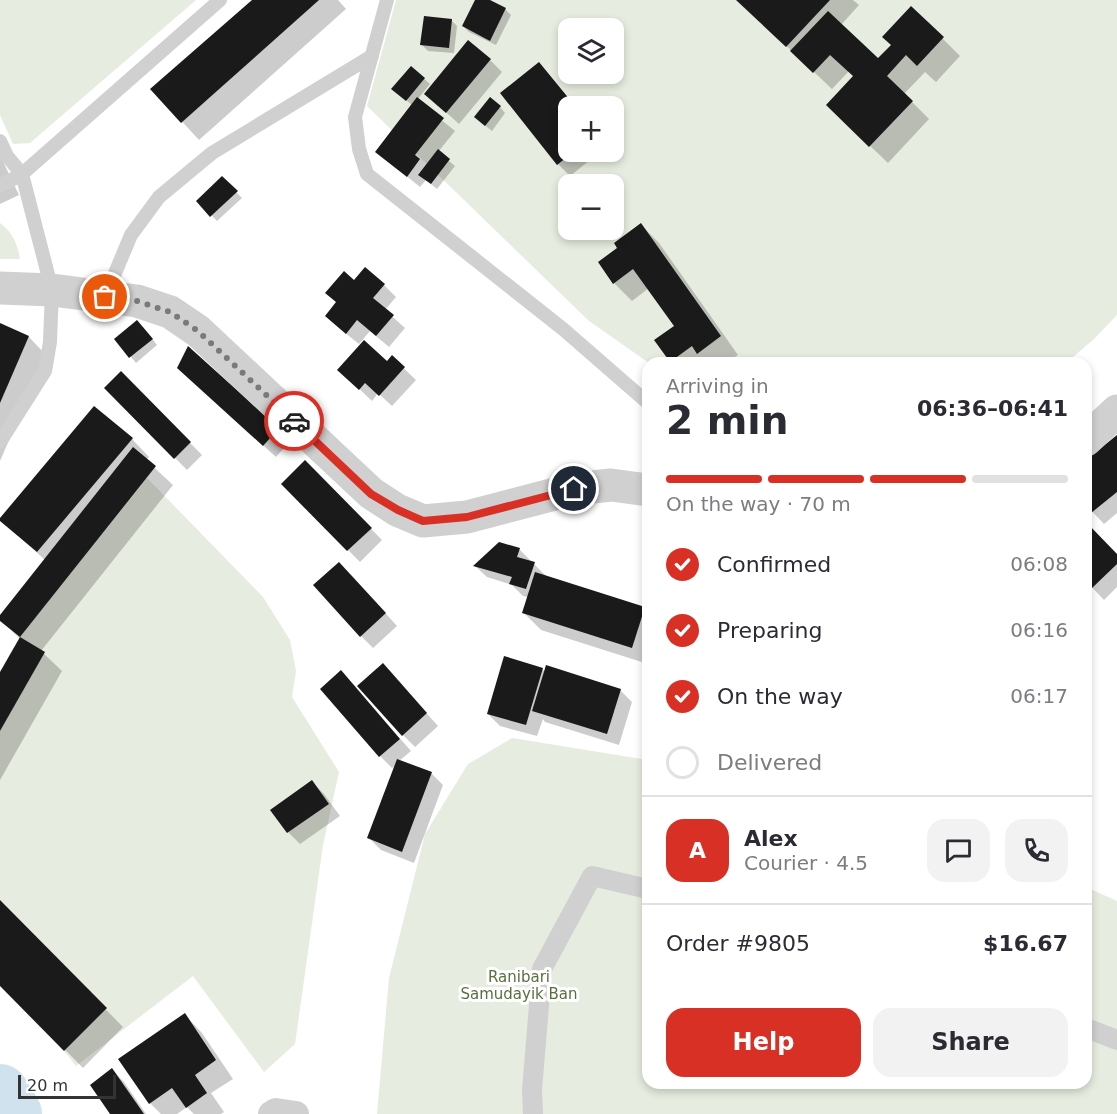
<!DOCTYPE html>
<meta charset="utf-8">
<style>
body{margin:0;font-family:"DejaVu Sans",sans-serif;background:#f2f2f3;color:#2b2b33;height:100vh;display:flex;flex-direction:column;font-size:22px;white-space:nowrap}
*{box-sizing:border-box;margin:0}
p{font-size:20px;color:#7c7c81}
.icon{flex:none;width:33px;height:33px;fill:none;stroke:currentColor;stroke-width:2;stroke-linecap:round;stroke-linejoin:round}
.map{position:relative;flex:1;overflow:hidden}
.drawer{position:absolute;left:642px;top:357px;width:450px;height:732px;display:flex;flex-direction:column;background:#fff;border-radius:18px;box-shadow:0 3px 9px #0003}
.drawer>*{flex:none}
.controls{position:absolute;left:558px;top:18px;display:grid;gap:12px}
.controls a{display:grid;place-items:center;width:66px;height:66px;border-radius:12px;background:#fff;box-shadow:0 3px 9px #0003;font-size:30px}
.scale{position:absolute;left:18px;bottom:15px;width:98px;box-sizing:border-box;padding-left:6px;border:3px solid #333;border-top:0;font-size:16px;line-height:21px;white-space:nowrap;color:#333;-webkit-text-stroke:4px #fff;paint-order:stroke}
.pin{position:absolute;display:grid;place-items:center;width:51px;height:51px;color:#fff;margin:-26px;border:3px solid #fff;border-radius:50%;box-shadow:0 2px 6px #0007}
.courier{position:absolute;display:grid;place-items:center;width:60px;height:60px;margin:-30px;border:4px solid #d93025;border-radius:50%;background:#fff;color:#222;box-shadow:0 2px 8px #0007}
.summary em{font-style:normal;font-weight:600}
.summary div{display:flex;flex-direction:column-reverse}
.summary{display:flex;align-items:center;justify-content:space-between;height:102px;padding:0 24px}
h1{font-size:39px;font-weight:600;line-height:45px}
.bar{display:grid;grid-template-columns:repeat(4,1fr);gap:9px 6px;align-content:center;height:72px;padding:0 24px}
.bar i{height:8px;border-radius:4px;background:#e1e1e2}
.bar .selected{background:#d93025}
.bar p{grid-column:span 4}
.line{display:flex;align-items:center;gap:15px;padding:0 24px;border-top:2px solid #e1e1e2}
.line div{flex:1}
.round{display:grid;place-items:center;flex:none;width:63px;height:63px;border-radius:18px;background:#f2f2f3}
ol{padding:0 24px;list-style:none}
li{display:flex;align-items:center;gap:18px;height:66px}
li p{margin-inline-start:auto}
li .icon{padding:6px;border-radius:50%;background:#d93025;color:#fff;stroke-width:4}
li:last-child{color:#7c7c81}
li i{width:33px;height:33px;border:3px solid #e1e1e2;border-radius:50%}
.action{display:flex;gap:12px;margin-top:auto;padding:12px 24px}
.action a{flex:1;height:69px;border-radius:18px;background:#d93025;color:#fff;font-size:24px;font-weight:600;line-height:69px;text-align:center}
.action a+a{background:#f2f2f3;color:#2b2b33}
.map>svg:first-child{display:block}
.green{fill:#e6ecdf;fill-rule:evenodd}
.shadow{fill:#0003}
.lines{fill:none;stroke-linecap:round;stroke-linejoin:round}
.river{stroke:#cfe2ee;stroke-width:58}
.building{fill:#1a1a1a}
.service{stroke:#d0d0d0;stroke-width:14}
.pedestrian{stroke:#d0d0d0;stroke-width:20}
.minor{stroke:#d0d0d0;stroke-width:26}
.tertiary{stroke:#d0d0d0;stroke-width:33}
.done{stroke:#7a7a7a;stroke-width:6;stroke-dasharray:0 10.8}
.route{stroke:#d93025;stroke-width:8}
.labels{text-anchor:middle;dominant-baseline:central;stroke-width:6;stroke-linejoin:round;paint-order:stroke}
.park-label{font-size:15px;fill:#56703f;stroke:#fff}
</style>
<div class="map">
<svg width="1117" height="1114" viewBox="0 0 1117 1114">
<rect width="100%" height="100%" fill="#fff"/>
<!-- green -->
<g class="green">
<path d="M0,0h196l-166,143 -17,1 -13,-29z"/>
<path d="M396,0h721v315l-23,24 -28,24h-417l-60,-42 -222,-215zM568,28h46v46h-46zM568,106h46v46h-46zM568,184h46v46h-46z"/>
<path d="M0,223c13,10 17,20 20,36h-20z"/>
<path d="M147,478l116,119 27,43 6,31 -4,26 47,75 -16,73 -28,199 -31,28 -71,-96 -117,90 -12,-15 43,-43 -107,-108v-169l44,-79 -24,-15z"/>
<path d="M512,738l136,22v323h438v-196l31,14v213h-740l12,-136 36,-144 43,-70z"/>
</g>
<!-- shadow -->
<g class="shadow">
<path d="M254,0h84l8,9 -147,131 -47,-51z"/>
<path d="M476,0h11l18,9 6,6 -15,30 -27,-13 -6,-6z"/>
<path d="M738,0h115l6,5 -18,20 37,35 64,-22 18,18 -24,26 -11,-10 -21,22 25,25 -41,44 -42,-40 9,-46 -6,-6 -17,18z"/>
<path d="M451,20l6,6 -3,27 -26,-2 -6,-6z"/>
<path d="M490,60l12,12 -43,52 -33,-30z"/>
<path d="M539,64l36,42h-7v46h32l-30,24 -12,-12z"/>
<path d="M412,68l18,16 -13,16 38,31 -17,21 17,14 -18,23 -11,-9 -6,7 -43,-35 35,-47 -13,-11z"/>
<path d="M500,107l5,6 -13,18 -10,-8z"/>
<path d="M0,155l19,40 -19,9z"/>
<path d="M222,178l20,20 -25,23 -19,-20z"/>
<path d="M641,225l18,18 79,112 -12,8h-53l-2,-2 5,-35 -27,-38 -17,13 -18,-18 5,-35z"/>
<path d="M354,282l30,3 12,12 -11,13 20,18 -16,19 -19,-16 -11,13 -20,-16 -2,-25z"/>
<path d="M0,325l29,12 17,18 -46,106z"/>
<path d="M143,327l14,18 -21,18 -20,-24z"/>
<path d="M188,348l102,93 -14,16 -85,-77z"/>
<path d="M392,357l24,23 -24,26 -14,-13 -6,8 -21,-20 36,-18z"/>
<path d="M121,373l81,82 -15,15 -81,-82z"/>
<path d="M1117,437v76l-13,11 -18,-19v-43z"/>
<path d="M132,439l17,18 -3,3 27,25 -132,166 21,20 -62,109v-105l20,-36 -20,-20v-2l45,-57 -44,-40z"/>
<path d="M305,462l77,78 -22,22 -77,-78z"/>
<path d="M1086,523l31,33v31l-13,13 -18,-19z"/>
<path d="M519,549l27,27 98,32 4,4v52l-107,-34 -18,-18 5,-15 -5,-1 -11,-11 -25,-8 -12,-11z"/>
<path d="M351,575l46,51 -24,22 -12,-12z"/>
<path d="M542,669l4,4 74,17 12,12 -13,43 -74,-23 -2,-3 -6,17 -37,-10 -12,-12z"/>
<path d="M394,677l44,49 -23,21 -12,-12z"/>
<path d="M352,684l59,67 -12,10 32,12 12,12 -29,78 -33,-13 -12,-12 28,-74 -5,4 -12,-12z"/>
<path d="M312,782l12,12 16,22 -40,28 -12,-12z"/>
<path d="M0,902l123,125 -40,41 -83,-84z"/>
<path d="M185,1015l17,18 31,46 -22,14 13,19 -3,2h-27l-7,-7 -10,7h-16l-11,-11z"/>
<path d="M112,1070l12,12 22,32h-34z"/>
</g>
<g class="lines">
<!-- river -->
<path class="river" d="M0,1093l13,21"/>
</g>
<!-- building -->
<g class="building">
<path d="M252,0h67l-138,123 -31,-34z"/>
<path d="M475,0h15l16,8 -16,33 -28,-15z"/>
<path d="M736,0h94l-44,47z"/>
<path d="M911,6l33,31 -27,29 -11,-11 -19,21 26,25 -44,46 -43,-42 27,-29 -23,-21 -17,18 -23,-22 38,-40 50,47 13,-13 -9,-8z"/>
<path d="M424,16l28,3 -3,29 -29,-3z"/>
<path d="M468,40l23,19 -45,54 -22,-19z"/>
<path d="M539,62l36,44h-7v46h5l-16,13 -57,-72z"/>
<path d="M411,66l14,12 -19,23 -15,-12z"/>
<path d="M417,97l27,21 -29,37 5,4 -13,18 -32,-25z"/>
<path d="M490,97l11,9 -16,20 -11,-9z"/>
<path d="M438,149l12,10 -19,25 -13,-9z"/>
<path d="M222,176l16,15 -28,26 -14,-16z"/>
<path d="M641,223l80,113 -24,18 -5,-8 -22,16 -16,-22 20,-14 -41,-57 -20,15 -15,-22 19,-14 -3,-5z"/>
<path d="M365,267l20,17 -12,14 21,17 -18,21 -19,-16 -11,14 -21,-18 11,-14 -11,-9 19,-22 10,9z"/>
<path d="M137,320l16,19 -24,19 -15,-19z"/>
<path d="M0,323l29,13 -29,67z"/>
<path d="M364,340l23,21 5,-6 13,12 -26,29 -14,-13 -6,7 -22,-20z"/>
<path d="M188,346l91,82 -16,18 -86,-78z"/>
<path d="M121,371l70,71 -17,17 -70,-71z"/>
<path d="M94,406l39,32 -96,114 -37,-31v-3z"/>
<path d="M1117,435v57l-26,21 -5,-6v-47z"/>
<path d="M133,447l23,19 -136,171 -20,-16v-6z"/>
<path d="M305,460l67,68 -25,23 -66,-67z"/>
<path d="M1086,522l31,32v10l-26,25 -5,-5z"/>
<path d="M499,542l21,6 -3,9 18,5 -9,27 -17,-5 3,-7 -39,-11z"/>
<path d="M339,562l47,51 -26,24 -47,-52z"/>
<path d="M535,572l110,35 -13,41 -110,-35z"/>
<path d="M20,637l25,15 -45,79v-59z"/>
<path d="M504,656l39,12 -17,57 -39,-11z"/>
<path d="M383,663l44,50 -25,23 -45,-50z"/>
<path d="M546,665l75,24 -14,45 -75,-23z"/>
<path d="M341,670l59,69 -21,18 -59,-68z"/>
<path d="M397,759l35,13 -30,80 -35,-14z"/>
<path d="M312,780l17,24 -42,29 -17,-23z"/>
<path d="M0,900l107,108 -43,43 -64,-65z"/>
<path d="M185,1013l31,47 -21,15 12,18 -21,15 -14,-20 -23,16 -31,-45z"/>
<path d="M112,1068l32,46h-34l-20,-29z"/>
</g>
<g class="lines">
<!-- service -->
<g class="service">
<path d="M387,0l-32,117 4,32 8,25 196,155 85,74"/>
<path d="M0,141l7,15 15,18 30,116 -2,52 -5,29 -45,71"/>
<path d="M0,186l22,-12 198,-174"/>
<path d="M105,297l26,-62 28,-38 53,-44 160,-97"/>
</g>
<!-- pedestrian -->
<g class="pedestrian">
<path d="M1086,1028l31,12"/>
<path d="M533,1114l-1,-24 10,-121 50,-93 56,13"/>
</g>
<!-- minor -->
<path class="minor" d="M271,1114l5,-3 20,3"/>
<!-- tertiary -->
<g class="tertiary">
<path d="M0,288l52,2 85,11 33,11 28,19 173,162 26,17 26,11 44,-4 107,-28 37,-4 37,5"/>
<path d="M1086,440l31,-29"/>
</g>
</g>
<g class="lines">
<!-- done -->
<path class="done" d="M105,297l32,4 33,11 28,19 96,90"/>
<!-- route -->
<path class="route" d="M294,421l77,73 27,16 25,11 44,-4 107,-28"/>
</g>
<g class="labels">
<!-- park labels -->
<g class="park-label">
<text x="519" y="977">Ranibari<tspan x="519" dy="17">Samudayik Ban</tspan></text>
</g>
</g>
</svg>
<div class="controls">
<a><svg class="icon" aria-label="layers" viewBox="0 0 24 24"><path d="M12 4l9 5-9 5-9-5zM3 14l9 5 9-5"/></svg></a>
<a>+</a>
<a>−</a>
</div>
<div class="scale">20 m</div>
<div class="pin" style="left:105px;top:297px;background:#ea580c"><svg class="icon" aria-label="bag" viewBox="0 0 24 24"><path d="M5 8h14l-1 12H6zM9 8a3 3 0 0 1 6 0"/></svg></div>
<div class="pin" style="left:574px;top:489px;background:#1f2937"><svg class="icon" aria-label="home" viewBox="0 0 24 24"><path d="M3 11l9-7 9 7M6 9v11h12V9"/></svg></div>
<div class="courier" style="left:294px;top:421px"><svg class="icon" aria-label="car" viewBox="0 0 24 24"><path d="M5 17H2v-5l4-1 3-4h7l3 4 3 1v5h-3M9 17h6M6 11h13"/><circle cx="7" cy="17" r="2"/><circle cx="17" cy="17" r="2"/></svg></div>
<section class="drawer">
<div class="summary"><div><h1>2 min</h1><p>Arriving in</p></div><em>06:36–06:41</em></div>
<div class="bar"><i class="selected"></i><i class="selected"></i><i class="selected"></i><i></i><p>On the way · 70 m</p></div>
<ol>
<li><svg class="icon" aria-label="check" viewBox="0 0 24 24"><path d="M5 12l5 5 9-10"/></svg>Confirmed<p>06:08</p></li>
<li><svg class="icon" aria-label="check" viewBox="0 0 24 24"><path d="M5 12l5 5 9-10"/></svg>Preparing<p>06:16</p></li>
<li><svg class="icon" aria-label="check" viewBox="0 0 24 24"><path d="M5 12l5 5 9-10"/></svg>On the way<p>06:17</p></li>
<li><i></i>Delivered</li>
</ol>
<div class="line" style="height:108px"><b class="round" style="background:#d93025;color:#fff">A</b><div><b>Alex</b><p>Courier · 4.5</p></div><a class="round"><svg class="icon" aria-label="chat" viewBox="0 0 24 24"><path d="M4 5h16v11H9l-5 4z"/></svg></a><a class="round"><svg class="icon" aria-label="phone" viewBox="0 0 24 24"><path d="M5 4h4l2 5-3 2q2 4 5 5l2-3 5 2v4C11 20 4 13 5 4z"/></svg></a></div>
<div class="line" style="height:78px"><div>Order #9805</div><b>$16.67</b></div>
<div class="action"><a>Help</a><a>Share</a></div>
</section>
</div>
